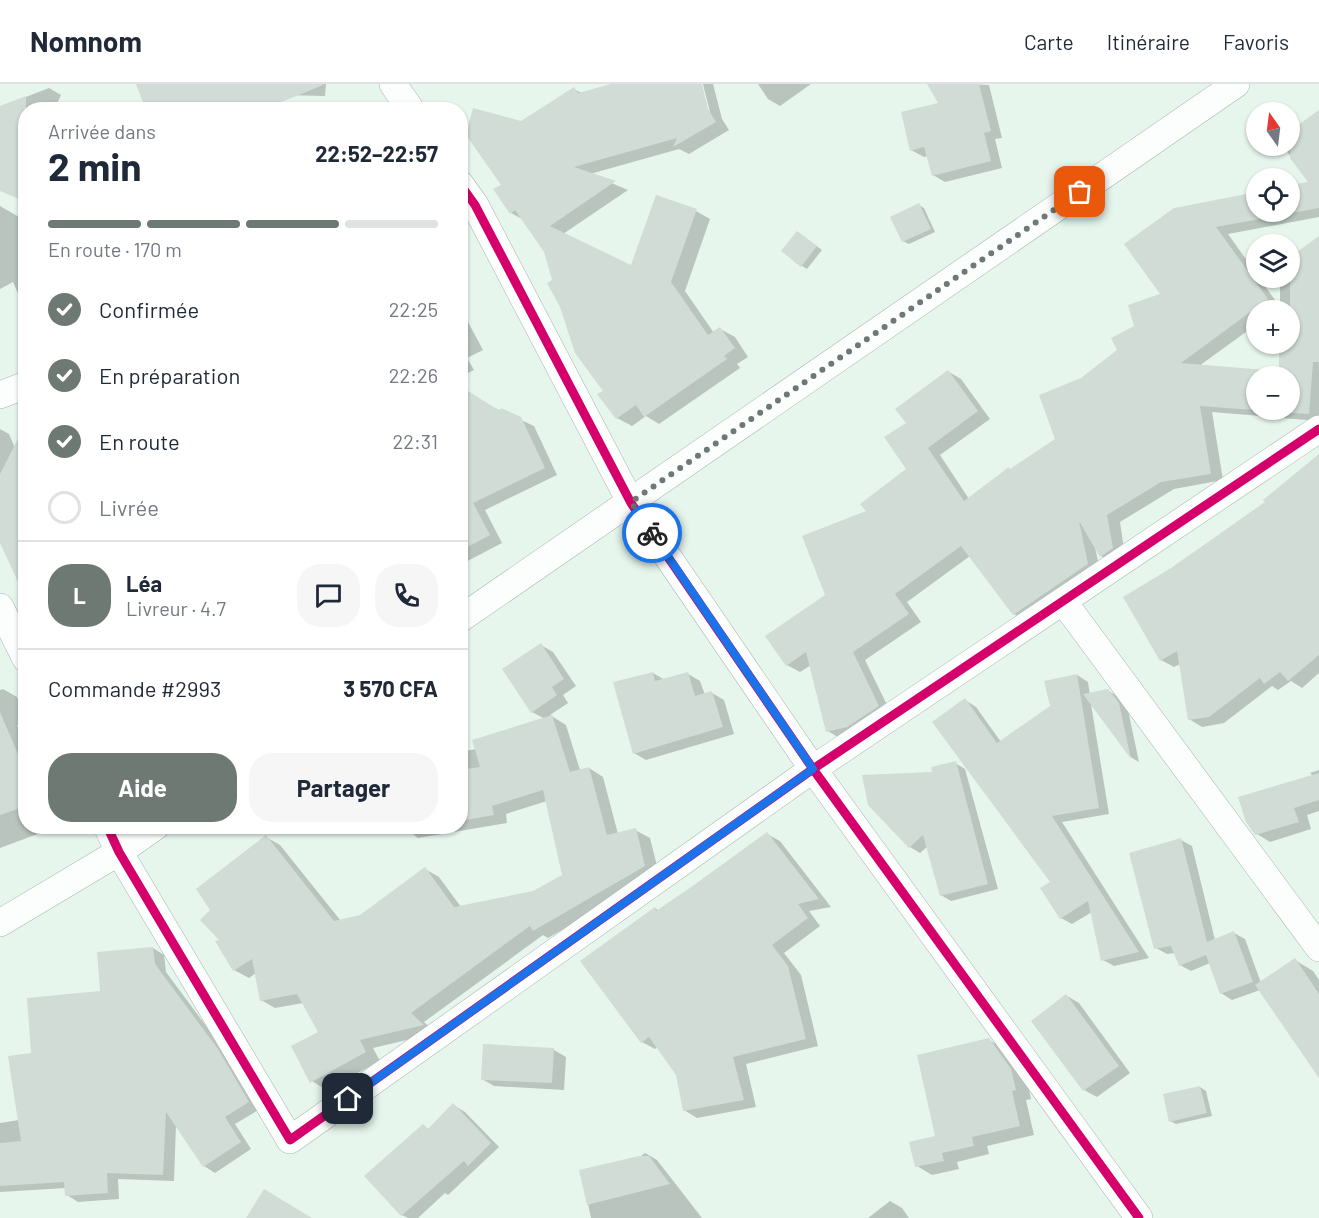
<!DOCTYPE html>
<html lang="fr">
<meta charset="utf-8">
<style>
body{margin:0;font-family:Barlow,sans-serif;background:#f6f6f7;color:#1f2937;height:100vh;display:flex;flex-direction:column;font-size:22px;white-space:nowrap}
*{box-sizing:border-box;margin:0}
p{font-size:20px;color:#747a83}
.icon{flex:none;width:33px;height:33px;fill:none;stroke:currentColor;stroke-width:2;stroke-linecap:round;stroke-linejoin:round}
.map{position:relative;flex:1;overflow:hidden}
.sheet{position:absolute;left:18px;top:18px;width:450px;height:732px;display:flex;flex-direction:column;background:#fff;border-radius:24px;box-shadow:0 2px 4px #0004}
.sheet>*{flex:none}
.needle{width:39px;rotate:346deg}
.tools{position:absolute;left:1246px;top:18px;display:grid;gap:12px}
.tools a{display:grid;place-items:center;width:54px;height:54px;border-radius:50%;background:#fff;box-shadow:0 2px 4px #0004;font-size:30px}
.pin{position:absolute;display:grid;place-items:center;width:51px;height:51px;color:#fff;margin:-26px;border-radius:12px;box-shadow:0 3px 9px #0006}
.courier{position:absolute;display:grid;place-items:center;width:60px;height:60px;margin:-30px;border:4px solid #1a73e8;border-radius:50%;background:#fff;color:#222;box-shadow:0 2px 8px #0007}
.head em{font-style:normal;font-weight:700}
.head div{display:flex;flex-direction:column-reverse}
.head{display:flex;align-items:center;justify-content:space-between;height:102px;padding:0 30px}
h1{font-size:39px;font-weight:700;line-height:45px}
.bar{display:grid;grid-template-columns:repeat(4,1fr);gap:9px 6px;align-content:center;height:72px;padding:0 30px}
.bar i{height:8px;border-radius:4px;background:#e0e1e3}
.bar .selected{background:#6d7972}
.bar p{grid-column:span 4}
.line{display:flex;align-items:center;gap:15px;padding:0 30px;border-top:2px solid #e0e1e3}
.line div{flex:1}
.round{display:grid;place-items:center;flex:none;width:63px;height:63px;border-radius:24px;background:#f6f6f7}
ol{padding:0 30px;list-style:none}
li{display:flex;align-items:center;gap:18px;height:66px}
li p{margin-inline-start:auto}
li .icon{padding:6px;border-radius:50%;background:#6d7972;color:#fff;stroke-width:4}
li:last-child{color:#747a83}
li i{width:33px;height:33px;border:3px solid #e0e1e3;border-radius:50%}
.primary-button{display:flex;gap:12px;margin-top:auto;padding:12px 30px}
.primary-button a{flex:1;height:69px;border-radius:24px;background:#6d7972;color:#fff;font-size:24px;font-weight:700;line-height:69px;text-align:center}
.primary-button a+a{background:#f6f6f7;color:#1f2937}
header{display:flex;align-items:center;gap:36px;box-sizing:border-box;height:84px;padding:0 30px;background:#fff;border-bottom:2px solid #e0e1e3}
header strong{font-size:28px}
nav{display:flex;gap:33px;margin-inline-start:auto;font-size:21px}
.map>svg:first-child{display:block}
.shadow{fill:#0003;fill-rule:evenodd}
.building{fill:#d0dcd5;fill-rule:evenodd}
.lines{fill:none;stroke-linecap:round;stroke-linejoin:round}
.minor-casing{stroke:#aab6af;stroke-width:28}
.minor{stroke:#fbfefc;stroke-width:27}
.cycleway-casing{stroke:#fff;stroke-width:13}
.cycleway{stroke:#d6006c;stroke-width:9}
.done{stroke:#6d7972;stroke-width:6;stroke-dasharray:0 10.8}
.route{stroke:#1a73e8;stroke-width:8}
</style>
<header>
<strong>Nomnom</strong>
<nav><a>Carte</a><a>Itinéraire</a><a>Favoris</a></nav>
</header>
<div class="map">
<svg width="1319" height="1134" viewBox="0 0 1319 1134">
<rect width="100%" height="100%" fill="#e6f6ed"/>
<!-- shadow -->
<g class="shadow">
<path d="M138,0h188l-1,12 -116,-3z"/>
<path d="M616,0h84l9,33 2,-1 -8,-32h10l9,35 7,11 -40,24 -10,-5 -89,25 38,16 -65,44 69,33 64,-56 14,8 -25,72 29,42 6,-4 15,8 13,20 -11,7 3,4 -81,56 -13,-8 -14,10 -15,-8 -63,-137 -9,-29 -21,-32 -13,-7 -8,-28 18,-63 53,-33 9,5z"/>
<path d="M758,0h53l-31,22 -12,-7z"/>
<path d="M967,0l22,1 13,53 -7,1 7,29 -57,14 -12,-7 -5,-19 -4,1 -13,-7 30,-46z"/>
<path d="M49,4l12,7 -7,15h-28l-26,66v-69z"/>
<path d="M1319,28v105l-91,17 52,73 -5,3h-18v14l-58,42 82,7 -1,-29h10v-34h-10v-32h10v-19l29,-22v184l-107,-9 11,68 -49,9 -54,33 5,34 -11,7 -13,-7 -6,-9 5,24 -73,51 -13,-8 -44,-58 -63,46 14,20 -56,38 26,53 -50,26 -13,-8 -17,-66 -11,7 -13,-7 40,-70 41,-84 40,-41v-47l41,-51 12,7 29,40 -50,36 29,44 88,-60 25,-60 37,-28 43,-56 -36,-50 131,-52v19h33v-25l20,-4 -27,-37h7v-13zM1257,292h33v34h-33z"/>
<path d="M919,121l5,3 11,24 -26,12 -6,-3z"/>
<path d="M0,122l26,15v91l-13,-30 -13,7z"/>
<path d="M803,152l19,14 -15,19 -5,-3z"/>
<path d="M460,223l23,43 -16,8 7,12 -14,7z"/>
<path d="M460,308l74,34 23,49 -72,35 17,33 -42,22z"/>
<path d="M0,345l9,5 6,14 -15,91z"/>
<path d="M1319,375v214l-17,15 -11,-7 -13,9 -6,-4 -48,37 -22,4 -13,-8 -9,-55 -6,3 -13,-7 11,-90 95,-67z"/>
<path d="M541,561l12,7 23,34 -13,9 5,8 -18,12 16,10 14,45 9,-2 14,9 15,57 17,-4 15,8 9,36 -111,64 -5,-3 -119,87 12,11 -63,15 7,13 -54,29 -14,-9 8,-49 -17,-29 -28,5 -14,-8 -5,-27 -7,5 -15,-8 -22,-60 54,-73 14,8 61,76 20,-5 64,-47 14,8 22,30 73,-15 30,-17 -17,-74 -41,13 1,9 -89,15 -15,-12h57v-74l16,-3 69,-30 -13,-7z"/>
<path d="M653,589l12,7 23,-6 12,7 5,14 7,-2 12,7 10,34 -88,26 -12,-7z"/>
<path d="M1077,591l11,7 2,13 18,-4 10,5 10,14 11,52 -7,-4 -41,-54 18,110 -47,8 87,136 -35,8 -11,-6 -11,-48 -20,12 -11,-6 -9,-36 -87,-182 11,7 25,35 51,-36z"/>
<path d="M3,605l14,8 9,21v4l-9,3 9,21v80h33l-59,22v-158z"/>
<path d="M955,679l10,6 33,120 -47,12 -10,-6 -13,-49 -8,7 -10,-6 -41,-42z"/>
<path d="M1319,686v41l-12,4 4,14 -41,13 -13,-8 56,-58 -3,-3z"/>
<path d="M767,750l13,7 51,66 -22,4 11,15 -36,27 17,22 17,71 -72,18 10,43 -59,11 -13,-8 -7,-36 -19,-27 -3,2 -13,-7 -60,-81 73,-53 4,3z"/>
<path d="M1181,756l11,6 23,94 19,-7 11,6 16,44 34,-23 18,11 6,9v96l-59,-86 -28,10 -11,-7 -11,-30 -19,8 -11,-6 -5,-12 -8,1 -11,-6z"/>
<path d="M153,864l11,7 2,17 63,85 31,52 -25,15 16,25 -36,24 -11,-7 -28,-41 -2,56 -56,-2 1,20 -41,3 -11,-7 -1,-7 -66,4v-69l19,-3 14,-66z"/>
<path d="M1067,912l12,7 51,70 -33,24 -13,-7 -51,-69z"/>
<path d="M989,956l16,9 22,30 4,20 -5,1 8,35 -47,11 2,8 -32,8 2,7 -27,6 -15,-9 20,-29z"/>
<path d="M554,966l12,7 -2,33 -70,-4 -12,-7z"/>
<path d="M1200,1003l6,4 6,25 -36,8 -6,-3z"/>
<path d="M453,1021l12,7 34,35 -51,48 -3,-2 -27,25h-10l-6,-3 21,-89 6,3z"/>
<path d="M645,1069l12,7 45,58h-111l-10,-47 56,-12z"/>
<path d="M890,1117l12,7 7,10h-41z"/>
</g>
<!-- building -->
<g class="building">
<path d="M136,0h186l1,1 -61,25h-116z"/>
<path d="M611,0h91l6,25 8,13 -43,25 4,-9 -103,29 42,14 -66,45 81,39 25,-70 41,14 -26,73 37,53 12,-8 15,21 -11,8 3,3 -83,58 -8,-12 -20,14 -19,-25 6,-3 -28,-38 -15,-46 -13,-24 5,-3 -8,-28 -29,-42 -5,4 -17,-25 8,-4 -35,-50 7,-27 48,13 53,-34 4,6z"/>
<path d="M927,0h52l12,47 -7,2 7,28 -59,15 -8,-29 -14,4 -9,-39 37,-9z"/>
<path d="M26,12v106l-26,-11v-85z"/>
<path d="M1319,26v98l-103,19 52,72 -87,64 98,8v-27h11v-87l29,-21v126h-6l-4,52 -109,-8 11,68 -50,8 -54,33 6,33 -13,9 -21,-36 9,43 -75,51 -52,-69 -66,48 14,20 -56,38 26,54 -32,21 -21,5 -20,-80 -20,14 -21,-30 60,-41 -23,-59 64,-25 -6,-7 46,-35 -22,-32 22,-14 -11,-14 53,-39 30,41 -50,37 36,53 45,-34 1,2 45,-30 -16,-44 42,-17 36,-28 -6,-12 23,-12 -6,-21 32,-11 -36,-50 50,-36 83,-16v20h33v-27l18,-3 -18,-24v-27zM1257,292h33v34h-33z"/>
<path d="M919,119l12,26 -29,13 -12,-25z"/>
<path d="M797,147l20,15 -16,21 -20,-16z"/>
<path d="M460,302l40,25 1,-3 20,9 24,51 -72,35 17,32 -30,16z"/>
<path d="M26,339v176l-26,-56v-69z"/>
<path d="M1319,370v201l-31,26 -8,-9 -16,12 -4,-6 -51,39 -21,3 -11,-69 -17,10 -37,-64 48,-29 94,-66 -2,-2z"/>
<path d="M541,559l23,36 -12,8 5,8 -26,18 -29,-44z"/>
<path d="M653,588l2,9 33,-9 7,24 17,-5 11,36 -90,27 -20,-72z"/>
<path d="M1077,590l22,134 -47,8 87,136 -38,9 -13,-60 -28,18 -20,-31 10,-6 -118,-160 33,-24 32,45 53,-37 -6,-25z"/>
<path d="M1108,605l11,14 12,56 -48,-65z"/>
<path d="M0,628l26,61v33l-26,9z"/>
<path d="M552,631l18,57 19,-5 18,68 29,-7 9,38 -112,65 -3,-5 -119,87 13,12 -64,15 6,12 -56,31 -19,-37 27,-14 -21,-38 -37,7 -8,-42 -19,12 -18,-30 4,-1 -19,-20 10,-10 -14,-21 70,-54 68,86 26,-6 65,-48 29,40 79,-16 29,-16 -19,-85 -51,16 2,9 -34,6v-51l20,-3 -8,-27z"/>
<path d="M956,677l32,123 -48,12 -17,-61 -14,13 -41,-43 -6,-30 70,-3 -1,-5z"/>
<path d="M1319,689v27l-25,8 5,14 -44,13 -9,-13 -8,-25z"/>
<path d="M767,748l52,67 -21,5 10,14 -36,27 16,21 18,73 -73,18 11,43 -61,11 -7,-36 -27,-38 -8,6 -61,-82 75,-54 1,4 38,-26z"/>
<path d="M1181,754l26,104 27,-11 19,51 -33,12 -14,-39 -27,11 -8,-20 -17,3 -25,-96z"/>
<path d="M153,863l2,17 63,85 31,53 -24,15 16,25 -38,25 -37,-55 -3,63 -56,-2 1,20 -43,3 -1,-14 -64,4v-43l21,-2 -13,-85 23,-3 -4,-55 73,-7 -3,-39z"/>
<path d="M1295,874l24,36v84l-64,-93z"/>
<path d="M1066,910l53,72 -36,25 -52,-70z"/>
<path d="M989,954l22,31 5,21 -4,1 8,35 -48,11 2,9 -32,7 2,8 -29,6 -6,-25 26,-6 -18,-81z"/>
<path d="M483,960l71,4 -2,35 -71,-3z"/>
<path d="M1200,1002l7,27 -38,9 -6,-28z"/>
<path d="M453,1019l38,40 -23,23 -4,-5 -63,55 -37,-40 59,-52 5,5z"/>
<path d="M639,1072h10l21,28 -83,21 -8,-35z"/>
<path d="M264,1105l48,29h-66z"/>
</g>
<g class="lines">
<!-- minor casing -->
<g class="minor-casing">
<g id="minor">
<path d="M393,0l18,26"/>
<path d="M460,100l15,21 156,298 182,266 326,449"/>
<path d="M0,311l26,-10"/>
<path d="M1063,517l256,347"/>
<path d="M0,523l26,52"/>
<path d="M460,535l776,-535"/>
<path d="M107,742l12,26 171,288 523,-371 506,-340"/>
<path d="M0,839l119,-71 37,-26"/>
</g>
</g>
<!-- minor -->
<use href="#minor" class="minor"/>
<!-- cycleway casing -->
<g class="cycleway-casing">
<g id="cycleway">
<path d="M460,100l15,21 156,298 182,266 326,449"/>
<path d="M107,742l12,26 171,288 523,-371 506,-340"/>
</g>
</g>
<!-- cycleway -->
<use href="#cycleway" class="cycleway"/>
</g>
<g class="lines">
<!-- done -->
<path class="done" d="M652,449l-21,-31 449,-310"/>
<!-- route -->
<path class="route" d="M348,1015l465,-330 -161,-236"/>
</g>
</svg>
<div class="tools">
<a><svg class="needle" viewBox="-14 -14 28 28"><path d="M0-13l5 13h-10z" fill="#e53935"/><path d="M0 13l5-13h-10z" fill="#747a83"/></svg></a>
<a><svg class="icon" aria-label="locate" viewBox="0 0 24 24"><circle cx="12" cy="12" r="6"/><path d="M12 2v4M12 18v4M2 12h4M18 12h4"/></svg></a>
<a><svg class="icon" aria-label="layers" viewBox="0 0 24 24"><path d="M12 4l9 5-9 5-9-5zM3 14l9 5 9-5"/></svg></a>
<a>+</a>
<a>−</a>
</div>
<div class="pin" style="left:1080px;top:108px;background:#ea580c"><svg class="icon" aria-label="bag" viewBox="0 0 24 24"><path d="M5 8h14l-1 12H6zM9 8a3 3 0 0 1 6 0"/></svg></div>
<div class="pin" style="left:348px;top:1015px;background:#1f2937"><svg class="icon" aria-label="home" viewBox="0 0 24 24"><path d="M3 11l9-7 9 7M6 9v11h12V9"/></svg></div>
<div class="courier" style="left:652px;top:449px"><svg class="icon" aria-label="bike" viewBox="0 0 24 24"><circle cx="6" cy="16" r="4"/><circle cx="18" cy="16" r="4"/><path d="M6 16l4-8h5l3 8M10 8l3 8H6M13 5h3"/></svg></div>
<section class="sheet">
<div class="head"><div><h1>2 min</h1><p>Arrivée dans</p></div><em>22:52–22:57</em></div>
<div class="bar"><i class="selected"></i><i class="selected"></i><i class="selected"></i><i></i><p>En route · 170 m</p></div>
<ol>
<li><svg class="icon" aria-label="check" viewBox="0 0 24 24"><path d="M5 12l5 5 9-10"/></svg>Confirmée<p>22:25</p></li>
<li><svg class="icon" aria-label="check" viewBox="0 0 24 24"><path d="M5 12l5 5 9-10"/></svg>En préparation<p>22:26</p></li>
<li><svg class="icon" aria-label="check" viewBox="0 0 24 24"><path d="M5 12l5 5 9-10"/></svg>En route<p>22:31</p></li>
<li><i></i>Livrée</li>
</ol>
<div class="line" style="height:108px"><b class="round" style="background:#6d7972;color:#fff">L</b><div><b>Léa</b><p>Livreur · 4.7</p></div><a class="round"><svg class="icon" aria-label="chat" viewBox="0 0 24 24"><path d="M4 5h16v11H9l-5 4z"/></svg></a><a class="round"><svg class="icon" aria-label="phone" viewBox="0 0 24 24"><path d="M5 4h4l2 5-3 2q2 4 5 5l2-3 5 2v4C11 20 4 13 5 4z"/></svg></a></div>
<div class="line" style="height:78px"><div>Commande #2993</div><b>3 570 CFA</b></div>
<div class="primary-button"><a>Aide</a><a>Partager</a></div>
</section>
</div>
